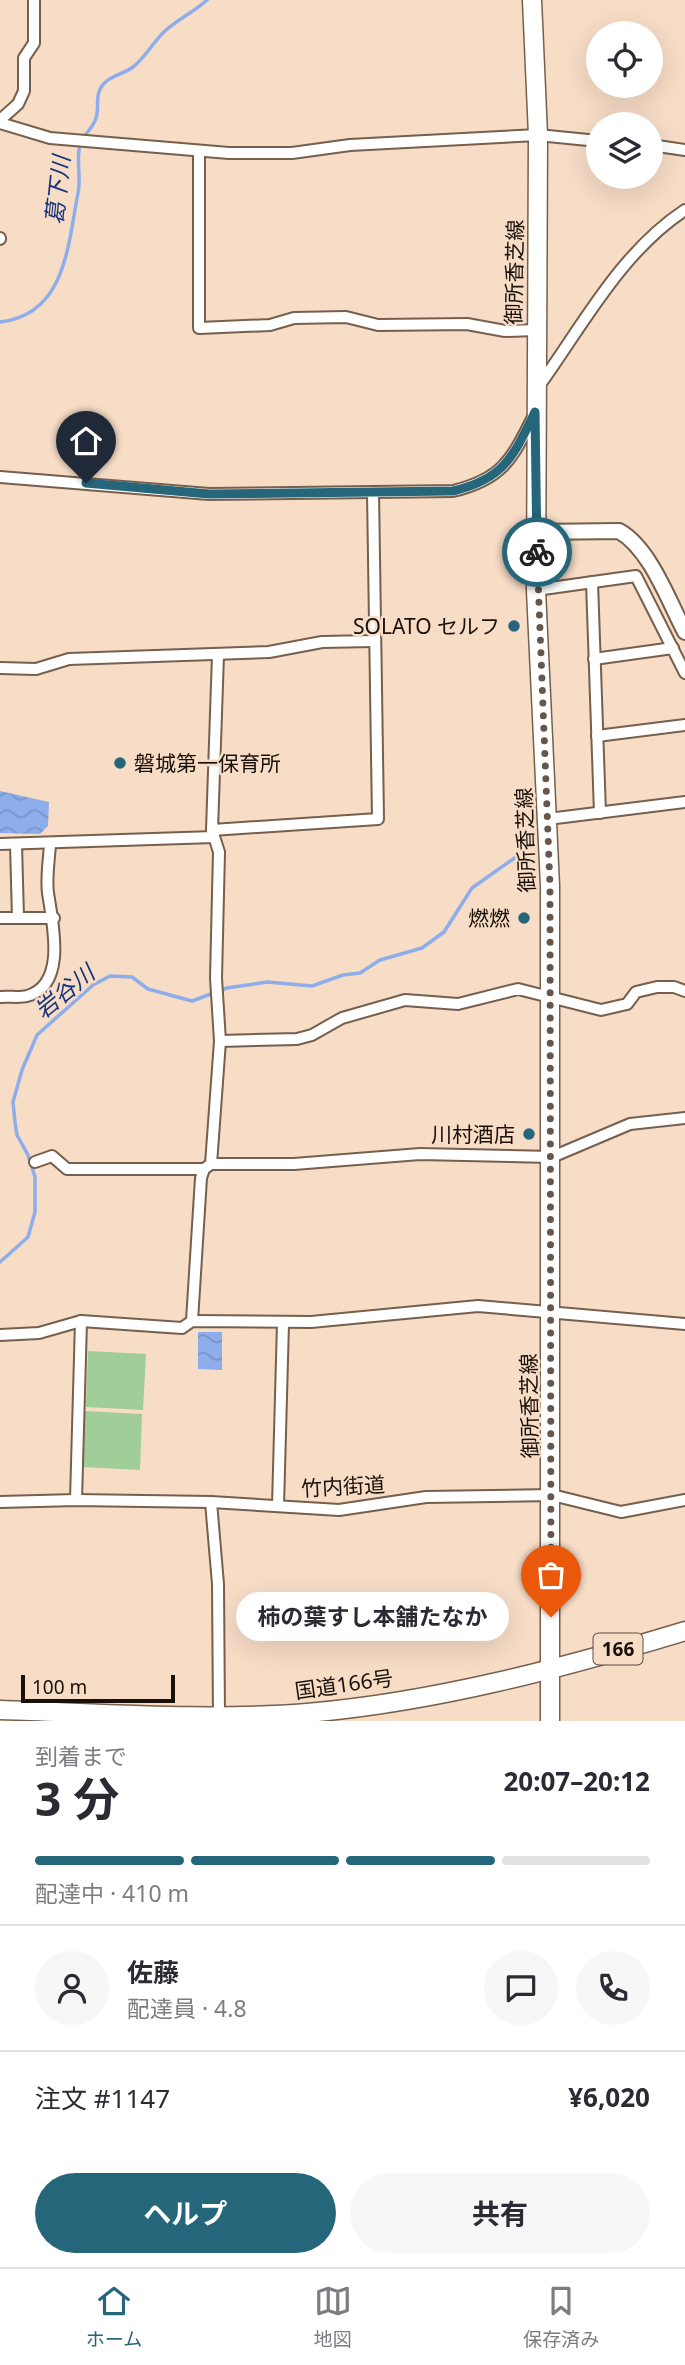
<!DOCTYPE html>
<html lang="ja">
<meta charset="utf-8">
<style>
body{margin:0;font-family:"Noto Sans","Noto Sans JP",sans-serif;background:#f7f7f7;color:#2b2b33;height:100vh;display:flex;flex-direction:column;font-size:26px;white-space:nowrap}
*{box-sizing:border-box;margin:0}
p{font-size:23px;color:#7c7c81}
.icon{flex:none;width:38px;height:38px;fill:none;stroke:currentColor;stroke-width:2;stroke-linecap:round;stroke-linejoin:round}
.map{position:relative;height:1721px;overflow:hidden}
.side{display:flex;flex-direction:column;background:#fff;flex:1}
.side>*{flex:none}
.controls{position:absolute;left:586px;top:21px;display:grid;gap:14px}
.controls a{display:grid;place-items:center;width:77px;height:77px;border-radius:50%;background:#fff;box-shadow:0 7px 28px #0002;font-size:35px}
.scale{position:absolute;left:21px;bottom:18px;width:154px;box-sizing:border-box;padding-left:7px;border:4px solid #191009;border-top:0;font-size:19px;line-height:24px;white-space:nowrap;color:#191009;-webkit-text-stroke:5px #f7dcc6;paint-order:stroke}
.pin{position:absolute;display:grid;place-items:center;width:60px;height:60px;color:#fff;margin:-72px -30px;border-radius:50% 50% 50% 0;rotate:-45deg;box-shadow:0 0 7px #0007}
.pin .icon{rotate:45deg}
.courier{position:absolute;display:grid;place-items:center;width:70px;height:70px;margin:-35px;border:5px solid #26667b;border-radius:50%;background:#fff;color:#222;box-shadow:0 2px 9px #0007}
.bubble{position:absolute;height:49px;border-radius:24px;background:#fff;box-shadow:0 7px 28px #0002;font-size:23px;font-weight:700;line-height:49px;text-align:center}
.head em{font-style:normal;font-weight:700}
.head div{display:flex;flex-direction:column-reverse}
.head{display:flex;align-items:center;justify-content:space-between;height:119px;padding:0 35px}
h1{font-size:46px;font-weight:700;line-height:52px}
.bar{display:grid;grid-template-columns:repeat(4,1fr);gap:10px 7px;align-content:center;height:84px;padding:0 35px}
.bar i{height:9px;border-radius:5px;background:#e1e1e2}
.bar .selected{background:#26667b}
.bar p{grid-column:span 4}
.line{display:flex;align-items:center;gap:18px;padding:0 35px;border-top:2px solid #e1e1e2}
.line div{flex:1}
.round{display:grid;place-items:center;flex:none;width:74px;height:74px;border-radius:37px;background:#f7f7f7}
.cta{display:flex;gap:14px;margin-top:auto;padding:14px 35px}
.cta a{flex:1;height:80px;border-radius:42px;background:#26667b;color:#fff;font-size:28px;font-weight:700;line-height:80px;text-align:center}
.cta a+a{background:#f7f7f7;color:#2b2b33}
.tabs{display:flex;justify-content:space-around;align-items:center;height:98px;border-top:2px solid #e1e1e2;background:#fff;font-size:19px;color:#7c7c81}
.tabs a{display:grid;justify-items:center;gap:4px}
.tabs .selected{color:#26667b}
.map>svg:first-child{display:block}
.pitch{fill:#a0cd98}
.water{fill:url(#water-waves)}
.lines{fill:none;stroke-linecap:round;stroke-linejoin:round}
.stream{stroke:#8eadeb;stroke-width:3.5}
.minor-casing{stroke:#765f4c;stroke-width:14}
.tertiary-casing{stroke:#765f4c;stroke-width:18}
.primary-casing{stroke:#765f4c;stroke-width:21}
.trunk-casing{stroke:#765f4c;stroke-width:21}
.minor{stroke:#fff;stroke-width:10}
.tertiary{stroke:#fff;stroke-width:14}
.primary{stroke:#fff;stroke-width:18}
.trunk{stroke:#fff;stroke-width:18}
.done{stroke:#67574b;stroke-width:7;stroke-dasharray:0 12.6}
.route{stroke:#26667b;stroke-width:9}
.poi-dot{fill:#26667b;stroke:#f7dcc6;stroke-width:2.5}
.labels{text-anchor:middle;dominant-baseline:central;stroke-width:5;stroke-linejoin:round;paint-order:stroke}
.shield{fill:#f7dcc6;stroke:#5c4d42;stroke-width:2}
.shield-label{font-size:19px;font-weight:bold;fill:#191009}
.street-label{font-size:21px;fill:#191009;stroke:#f7dcc6}
.poi-label{font-size:21px;fill:#191009;stroke:#f7dcc6;text-anchor:end}
.water-label{font-size:23px;font-style:italic;fill:#15337a;stroke:#f7dcc6}
</style>
<div class="map">
<svg width="685" height="1721" viewBox="0 0 685 1721">
<defs>
<pattern id="water-waves" width="16" height="10" patternUnits="userSpaceOnUse" patternTransform="scale(1.75)"><rect width="16" height="10" fill="#8eadeb"/><path d="M0 5q4-4 8 0t8 0" fill="none" stroke="#7a94c8"/></pattern>
</defs>
<rect width="100%" height="100%" fill="#f7dcc6"/>
<!-- pitch -->
<g class="pitch">
<path d="M88,1351l58,3 -3,56 -57,-3z"/>
<path d="M85,1411l57,3 -2,56 -58,-3z"/>
</g>
<!-- water -->
<g class="water">
<path d="M0,791l49,11 -1,24 -8,8 -40,-1z"/>
<path d="M198,1332h24v38l-24,-1z"/>
</g>
<g class="lines">
<!-- stream -->
<g class="stream">
<path d="M0,322c66,-7 68,-78 78,-129 3,-14 -1,-29 1,-43 1,-14 13,-19 17,-32 3,-8 0,-18 3,-26 5,-16 22,-16 34,-25 12,-9 20,-25 32,-36 13,-12 29,-19 42,-31"/>
<path d="M0,1262l28,-25 7,-25v-35l-7,-22 -11,-20 -2,-13 -2,-20 9,-32 15,-35 56,-50 17,-9 22,1 16,12 44,12 35,-13 40,-6 45,4 31,-11 17,-2 20,-13 42,-12 22,-16 28,-44 44,-31"/>
</g>
<!-- minor casing -->
<g class="minor-casing">
<g id="minor">
<path d="M0,120l18,-16 6,-13v-33l10,-15v-43"/>
<path d="M0,123l50,15 179,15h63l58,-8 188,-10 60,6"/>
<path d="M651,145l34,5"/>
<path d="M199,151v177l71,-3 24,-7 52,-1 32,8 89,-1 38,7 31,-1"/>
<path d="M0,239v-1"/>
<path d="M539,386c44,-61 82,-134 146,-176"/>
<path d="M0,477l209,17 244,-3c50,-12 59,-32 81,-76"/>
<path d="M592,582l8,231"/>
<path d="M536,590l100,-14 49,97"/>
<path d="M594,659l79,-11"/>
<path d="M0,668l36,1 33,-10 200,-7 53,-10 52,-1"/>
<path d="M597,736l88,-11"/>
<path d="M548,819l137,-17"/>
<path d="M212,830l166,-11 -5,-327"/>
<path d="M0,844l214,-7"/>
<path d="M16,844l2,74"/>
<path d="M0,918h54"/>
<path d="M0,997c8,-1 19,1 27,-1 41,-11 25,-75 21,-103 -2,-15 1,-33 2,-49"/>
<path d="M220,1041l77,-2 15,-4 30,-17 63,-18 53,4 60,-15 83,21 26,-6 9,-12 21,-5h17l11,4"/>
<path d="M35,1162l17,-6 15,13h137"/>
<path d="M211,1164h83l126,-10 132,3 78,-33 55,-6"/>
<path d="M192,1321l9,-143 3,-9 7,-5 9,-123 -4,-63 3,-126 -7,-22 6,-175"/>
<path d="M0,1335l39,-2 42,-12 101,7 10,-7 119,1 167,-16 207,18"/>
<path d="M76,1500l5,-179"/>
<path d="M0,1502l76,-2 135,2 128,8 87,-13 126,-2 69,17 64,-12"/>
<path d="M211,1502l7,82 1,132"/>
<path d="M278,1506l5,-183"/>
</g>
</g>
<!-- tertiary casing -->
<g class="tertiary-casing">
<path id="tertiary" d="M537,532l82,-1c31,17 50,71 66,101"/>
</g>
<!-- primary casing -->
<g class="primary-casing">
<path id="primary" d="M532,0l6,135 -2,455 14,296v835"/>
</g>
<!-- trunk casing -->
<g class="trunk-casing">
<path id="trunk" d="M0,1710c102,3 206,11 307,3 128,-11 256,-45 378,-82"/>
</g>
<!-- minor -->
<use href="#minor" class="minor"/>
<!-- tertiary -->
<use href="#tertiary" class="tertiary"/>
<!-- primary -->
<use href="#primary" class="primary"/>
<!-- trunk -->
<use href="#trunk" class="trunk"/>
</g>
<g class="lines">
<!-- done -->
<path class="done" d="M537,552l13,334 1,731"/>
<!-- route -->
<path class="route" d="M86,483l123,11 244,-3c51,-12 60,-34 82,-79l2,140"/>
</g>
<!-- markers -->
<g class="poi-dot">
<circle cx="514" cy="626" r="7"/>
<circle cx="120" cy="763" r="7"/>
<circle cx="524" cy="918" r="7"/>
<circle cx="529" cy="1134" r="7"/>
</g>
<g class="labels">
<!-- shield labels -->
<rect class="shield" x="593.5" y="1633.5" width="49" height="31" rx="5"/>
<g class="shield-label">
<text x="618" y="1649">166</text>
</g>
<!-- street labels -->
<g class="street-label">
<text transform="translate(514 272) rotate(-89)">御所香芝線</text>
<text transform="translate(525 840) rotate(-92)">御所香芝線</text>
<text transform="translate(529 1406) rotate(-91)">御所香芝線</text>
<text transform="translate(343 1486) rotate(-3)">竹内街道</text>
<text transform="translate(344 1684) rotate(-8)">国道166号</text>
</g>
<!-- poi labels -->
<g class="poi-label">
<text x="500" y="626">SOLATO セルフ</text>
<text x="134" y="763" text-anchor="start">磐城第一保育所</text>
<text x="510" y="918">燃燃</text>
<text x="515" y="1134">川村酒店</text>
</g>
<!-- water labels -->
<g class="water-label">
<text transform="translate(57 190) rotate(-84)">葛下川</text>
<text transform="translate(64 991) rotate(-39)">岩谷川</text>
</g>
</g>
</svg>
<div class="controls">
<a><svg class="icon" aria-label="locate" viewBox="0 0 24 24"><circle cx="12" cy="12" r="6"/><path d="M12 2v4M12 18v4M2 12h4M18 12h4"/></svg></a>
<a><svg class="icon" aria-label="layers" viewBox="0 0 24 24"><path d="M12 4l9 5-9 5-9-5zM3 14l9 5 9-5"/></svg></a>
</div>
<div class="scale">100 m</div>
<div class="pin" style="left:551px;top:1617px;background:#ea580c"><svg class="icon" aria-label="bag" viewBox="0 0 24 24"><path d="M5 8h14l-1 12H6zM9 8a3 3 0 0 1 6 0"/></svg></div>
<div class="pin" style="left:86px;top:483px;background:#1f2937"><svg class="icon" aria-label="home" viewBox="0 0 24 24"><path d="M3 11l9-7 9 7M6 9v11h12V9"/></svg></div>
<div class="courier" style="left:537px;top:552px"><svg class="icon" aria-label="bike" viewBox="0 0 24 24"><circle cx="6" cy="16" r="4"/><circle cx="18" cy="16" r="4"/><path d="M6 16l4-8h5l3 8M10 8l3 8H6M13 5h3"/></svg></div>
<div class="bubble" style="left:236px;top:1592px;width:273px">柿の葉すし本舗たなか</div>
</div>
<section class="side">
<div class="head"><div><h1>3 分</h1><p>到着まで</p></div><em>20:07–20:12</em></div>
<div class="bar"><i class="selected"></i><i class="selected"></i><i class="selected"></i><i></i><p>配達中 · 410 m</p></div>
<div class="line" style="height:126px"><a class="round"><svg class="icon" aria-label="person" viewBox="0 0 24 24"><circle cx="12" cy="8" r="4"/><path d="M4 21q1-7 8-7t8 7"/></svg></a><div><b>佐藤</b><p>配達員 · 4.8</p></div><a class="round"><svg class="icon" aria-label="chat" viewBox="0 0 24 24"><path d="M4 5h16v11H9l-5 4z"/></svg></a><a class="round"><svg class="icon" aria-label="phone" viewBox="0 0 24 24"><path d="M5 4h4l2 5-3 2q2 4 5 5l2-3 5 2v4C11 20 4 13 5 4z"/></svg></a></div>
<div class="line" style="height:91px"><div>注文 #1147</div><b>¥6,020</b></div>
<div class="cta"><a>ヘルプ</a><a>共有</a></div>
</section>
<nav class="tabs">
<a class="selected"><svg class="icon" aria-label="home" viewBox="0 0 24 24"><path d="M3 11l9-7 9 7M6 9v11h12V9"/></svg>ホーム</a>
<a><svg class="icon" aria-label="map" viewBox="0 0 24 24"><path d="M3 6l6-2 6 2 6-2v14l-6 2-6-2-6 2zM9 4v14M15 6v14"/></svg>地図</a>
<a><svg class="icon" aria-label="saved" viewBox="0 0 24 24"><path d="M7 4h10v16l-5-4-5 4z"/></svg>保存済み</a>
</nav>
